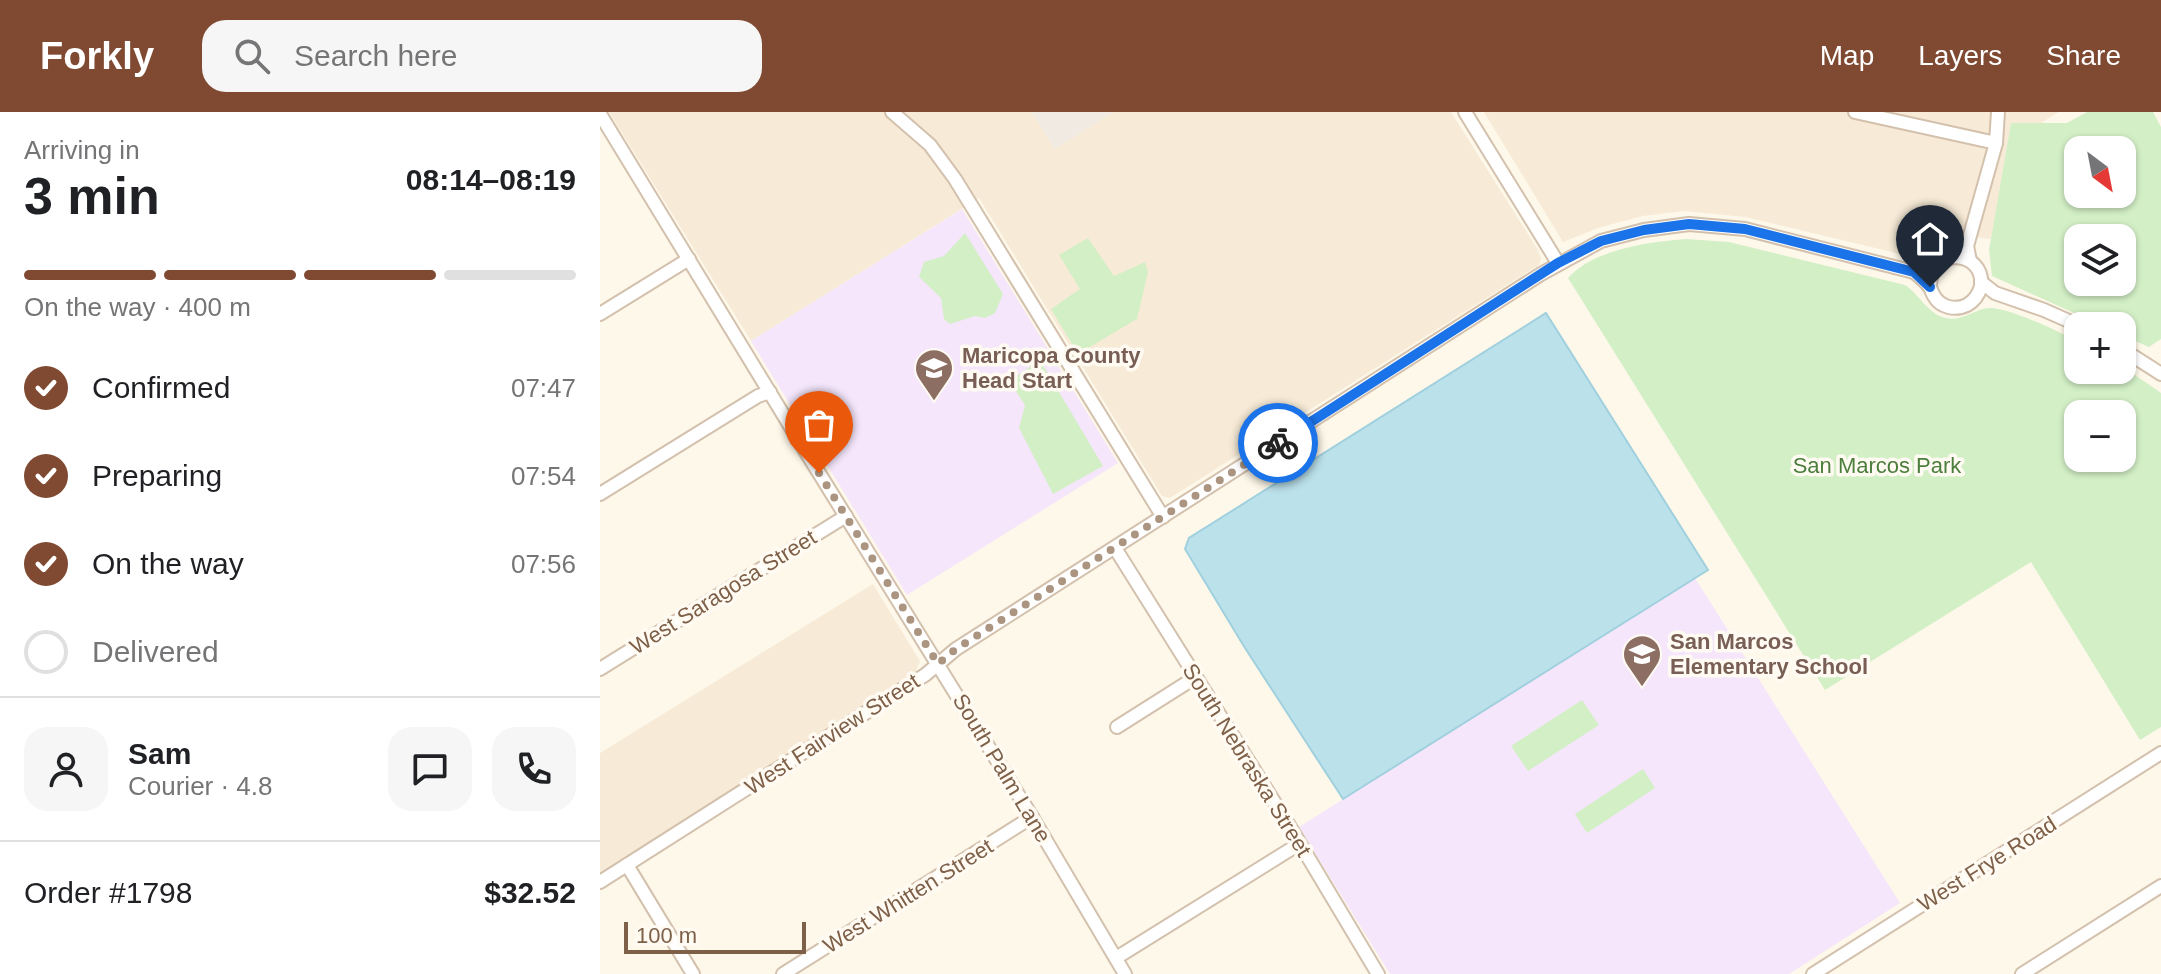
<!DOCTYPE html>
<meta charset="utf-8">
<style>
body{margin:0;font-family:Helvetica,sans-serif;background:#f6f6f6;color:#202124;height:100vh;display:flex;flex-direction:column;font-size:30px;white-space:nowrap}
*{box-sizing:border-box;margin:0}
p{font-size:26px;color:#757577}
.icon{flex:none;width:44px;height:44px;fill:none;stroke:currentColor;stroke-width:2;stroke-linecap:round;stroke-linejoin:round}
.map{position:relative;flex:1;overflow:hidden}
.drawer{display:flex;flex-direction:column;background:#fff;width:600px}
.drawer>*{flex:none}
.needle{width:52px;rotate:148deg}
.fabs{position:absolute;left:1464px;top:24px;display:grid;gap:16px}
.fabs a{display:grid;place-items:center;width:72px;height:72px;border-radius:16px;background:#fff;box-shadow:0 2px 6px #0004;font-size:40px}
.scale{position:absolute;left:24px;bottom:20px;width:182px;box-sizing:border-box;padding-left:8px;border:4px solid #7e6049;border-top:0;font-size:22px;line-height:28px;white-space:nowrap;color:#7e6049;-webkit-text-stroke:6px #fffbf3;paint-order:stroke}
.pin{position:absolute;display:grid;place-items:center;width:68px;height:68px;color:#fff;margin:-82px -34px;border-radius:50% 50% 50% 0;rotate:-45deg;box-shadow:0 0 8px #0007}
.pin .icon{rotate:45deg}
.courier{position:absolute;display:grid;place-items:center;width:80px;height:80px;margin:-40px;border:6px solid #1a73e8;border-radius:50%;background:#fff;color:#222;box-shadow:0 2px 10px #0007}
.headline em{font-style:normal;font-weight:700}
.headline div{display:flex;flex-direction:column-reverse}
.headline{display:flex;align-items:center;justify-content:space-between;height:136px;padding:0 24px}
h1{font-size:52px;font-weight:700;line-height:60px}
.bar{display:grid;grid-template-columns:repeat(4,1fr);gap:12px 8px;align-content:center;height:96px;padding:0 24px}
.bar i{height:10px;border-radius:6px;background:#e0e0e0}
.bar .selected{background:#7f4932}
.bar p{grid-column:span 4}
.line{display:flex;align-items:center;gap:20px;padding:0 24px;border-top:2px solid #e0e0e0}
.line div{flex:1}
.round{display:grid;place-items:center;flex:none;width:84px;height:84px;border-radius:24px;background:#f6f6f6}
ol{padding:0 24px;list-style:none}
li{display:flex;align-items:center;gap:24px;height:88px}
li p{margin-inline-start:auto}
li .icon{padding:8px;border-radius:50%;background:#7f4932;color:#fff;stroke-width:4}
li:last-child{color:#757577}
li i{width:44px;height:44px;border:4px solid #e0e0e0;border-radius:50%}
header{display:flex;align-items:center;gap:48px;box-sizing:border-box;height:112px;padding:0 40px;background:#7f4932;color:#fff}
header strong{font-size:38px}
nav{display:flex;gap:44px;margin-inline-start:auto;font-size:28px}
.search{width:560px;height:72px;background:#f6f6f6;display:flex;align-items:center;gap:20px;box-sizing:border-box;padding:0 28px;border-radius:24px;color:#757577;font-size:30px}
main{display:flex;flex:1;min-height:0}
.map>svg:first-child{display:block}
.residential{fill:#f7ebd7}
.industrial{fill:#f0eae3}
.education{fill:#f5e6fb}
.green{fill:#d3efc6;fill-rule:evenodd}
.water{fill:#bbe1eb;stroke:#a0d0de;stroke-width:2}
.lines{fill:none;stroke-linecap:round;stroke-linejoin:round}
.minor-casing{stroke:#d3c1ad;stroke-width:16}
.minor{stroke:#fff;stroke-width:12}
.done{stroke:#ab9581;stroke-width:8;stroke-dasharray:0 14.4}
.route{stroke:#1a73e8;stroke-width:10}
.labels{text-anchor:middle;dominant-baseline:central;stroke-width:7;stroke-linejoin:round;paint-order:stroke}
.education-label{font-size:22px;font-weight:bold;fill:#785e54;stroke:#fffbf3;text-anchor:start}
.park-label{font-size:22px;fill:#4b7e3c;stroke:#fffbf3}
.street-label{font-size:22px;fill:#7e6049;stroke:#fffbf3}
</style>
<header>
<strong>Forkly</strong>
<div class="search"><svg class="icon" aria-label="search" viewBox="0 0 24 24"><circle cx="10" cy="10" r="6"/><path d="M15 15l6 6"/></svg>Search here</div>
<nav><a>Map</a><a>Layers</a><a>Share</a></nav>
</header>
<main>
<section class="drawer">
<div class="headline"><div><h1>3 min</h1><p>Arriving in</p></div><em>08:14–08:19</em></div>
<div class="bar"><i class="selected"></i><i class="selected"></i><i class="selected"></i><i></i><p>On the way · 400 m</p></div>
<ol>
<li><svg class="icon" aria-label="check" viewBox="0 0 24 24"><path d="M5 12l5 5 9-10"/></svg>Confirmed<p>07:47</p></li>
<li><svg class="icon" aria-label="check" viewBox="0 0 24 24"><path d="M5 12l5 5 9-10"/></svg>Preparing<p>07:54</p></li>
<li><svg class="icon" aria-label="check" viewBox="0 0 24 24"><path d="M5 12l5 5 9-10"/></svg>On the way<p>07:56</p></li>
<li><i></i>Delivered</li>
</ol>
<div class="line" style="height:144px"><a class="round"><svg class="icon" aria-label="person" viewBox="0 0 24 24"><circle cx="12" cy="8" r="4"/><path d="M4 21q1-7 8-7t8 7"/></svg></a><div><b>Sam</b><p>Courier · 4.8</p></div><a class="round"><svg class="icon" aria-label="chat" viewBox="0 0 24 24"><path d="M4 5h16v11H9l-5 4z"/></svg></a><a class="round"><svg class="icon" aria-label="phone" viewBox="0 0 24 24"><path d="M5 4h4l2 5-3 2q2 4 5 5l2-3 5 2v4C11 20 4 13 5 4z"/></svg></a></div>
<div class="line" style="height:104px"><div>Order #1798</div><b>$32.52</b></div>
</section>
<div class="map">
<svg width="1561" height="862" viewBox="0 0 1561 862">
<rect width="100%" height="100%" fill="#fef8ea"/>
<!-- residential -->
<g class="residential">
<path d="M9,0h423l23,37 58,-37h338l87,138 3,8 -2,7 -5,3 -364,230 -8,-2 -183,-298 -228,143z"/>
<path d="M884,0h575l-18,11 -30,1 -20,115 -36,-4 -38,23 -172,-41 -60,-6 -42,5 -42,11 -38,15z"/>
<path d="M273,472l47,77 -5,12 -315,201v-121z"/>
</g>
<!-- industrial -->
<path class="industrial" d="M432,0h81l-58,37z"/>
<!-- education -->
<g class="education">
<path d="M362,97l156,254 -211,132 -156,-254z"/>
<path d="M1095,466l205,325 -111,71h-399l-91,-147z"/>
</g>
<!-- green -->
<g class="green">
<path d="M1487,0h66l8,15v212l-12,8 -27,-12v-9h-19l-111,-50 -3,-26 22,-127h56zM1478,38h44v44h-44zM1478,126h44v44h-44z"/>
<path d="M365,121l38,61 -8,19 -10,5 -10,-2 -25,8 -6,-5 -3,-21 -22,-21 5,-15 20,-6z"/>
<path d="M488,126l26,38 31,-14 3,10 -11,47 -59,35 -27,-45 29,-20 -21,-34z"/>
<path d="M1086,127l43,3 176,43c14,9 21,26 37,32 21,7 31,-9 48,-9 20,0 70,24 88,34v28h44v-4l39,27v334l-21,13 -109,-178 -206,128 -257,-412c26,-29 81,-36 118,-39zM1478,302h44v44h-44z"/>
<path d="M440,248l63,106 -50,28 -34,-66 6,-23 -16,-24z"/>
<path d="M982,588l17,25 -71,46 -17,-25z"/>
<path d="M1043,657l12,19 -68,45 -12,-19z"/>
</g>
<!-- water -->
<path class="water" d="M946,201l162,257 -365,229 -98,-151 -60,-99 4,-11z"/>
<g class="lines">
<!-- minor casing -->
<g class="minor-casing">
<g id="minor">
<path d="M292,0l38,33 25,34 208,338"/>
<path d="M865,0l93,151"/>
<path d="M1255,0l141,31"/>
<path d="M0,2l206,338 226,365 93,157"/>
<path d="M1370,149l-3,-15 29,-103 2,-31"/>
<path d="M1314,160c5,4 10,8 14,13 5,6 2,4 6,11 6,11 21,15 33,9 7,-4 12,-11 14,-19 4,-36 -51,-41 -51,1"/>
<path d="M1381,170l14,11 49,17 36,16"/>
<path d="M0,202l89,-55"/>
<path d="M1522,237l39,25"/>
<path d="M0,382l158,-98 12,-4"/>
<path d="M515,436l178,284 85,142"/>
<path d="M0,557l246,-153"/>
<path d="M517,615l79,-50"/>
<path d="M27,753l66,109"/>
<path d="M0,770l325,-207 31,-26 585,-375 60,-33 43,-11 45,-6 56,5 169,43 19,-2"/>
<path d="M516,846l183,-114"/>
<path d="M183,862l249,-157"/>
<path d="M1213,862l348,-221"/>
<path d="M1422,862l139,-88"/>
</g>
</g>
<!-- minor -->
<use href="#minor" class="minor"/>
</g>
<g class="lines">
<!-- done -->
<path class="done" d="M219,361l119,191 18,-15 322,-206"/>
<!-- route -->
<path class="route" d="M678,331l280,-180 43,-22 43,-11 45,-6 56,5 169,43 16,15"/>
</g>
<!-- icons -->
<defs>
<g id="school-pin" transform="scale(2)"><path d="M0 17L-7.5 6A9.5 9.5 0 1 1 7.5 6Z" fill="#8d6e63" stroke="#fffbf3"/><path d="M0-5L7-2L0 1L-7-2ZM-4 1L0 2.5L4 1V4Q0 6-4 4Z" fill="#fff"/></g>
</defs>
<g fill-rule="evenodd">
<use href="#school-pin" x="334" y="256"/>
<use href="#school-pin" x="1042" y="542"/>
</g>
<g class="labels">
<!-- education labels -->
<g class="education-label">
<text x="362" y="243">Maricopa County<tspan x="362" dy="25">Head Start</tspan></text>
<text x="1070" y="529">San Marcos<tspan x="1070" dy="25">Elementary School</tspan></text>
</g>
<!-- park labels -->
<g class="park-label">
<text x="1277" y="353">San Marcos Park</text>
</g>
<!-- street labels -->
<g class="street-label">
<text transform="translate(123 480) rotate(-32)">West Saragosa Street</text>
<text transform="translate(232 622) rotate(-33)">West Fairview Street</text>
<text transform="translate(647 648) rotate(58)">South Nebraska Street</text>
<text transform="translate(402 656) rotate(59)">South Palm Lane</text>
<text transform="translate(1387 752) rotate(-32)">West Frye Road</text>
<text transform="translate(308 784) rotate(-32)">West Whitten Street</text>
</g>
</g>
</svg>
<div class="fabs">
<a><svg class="needle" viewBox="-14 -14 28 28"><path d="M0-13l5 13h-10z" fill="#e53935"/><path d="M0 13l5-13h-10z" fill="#757577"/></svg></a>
<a><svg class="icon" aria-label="layers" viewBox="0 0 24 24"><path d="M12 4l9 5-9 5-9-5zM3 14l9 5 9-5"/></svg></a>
<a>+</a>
<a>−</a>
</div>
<div class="scale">100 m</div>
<div class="pin" style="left:219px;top:361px;background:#ea580c"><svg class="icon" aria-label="bag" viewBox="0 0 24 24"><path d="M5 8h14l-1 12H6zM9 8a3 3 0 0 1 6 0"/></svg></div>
<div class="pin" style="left:1330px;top:175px;background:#1f2937"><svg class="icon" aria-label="home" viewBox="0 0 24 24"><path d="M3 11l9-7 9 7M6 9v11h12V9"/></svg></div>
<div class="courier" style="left:678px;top:331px"><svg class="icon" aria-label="bike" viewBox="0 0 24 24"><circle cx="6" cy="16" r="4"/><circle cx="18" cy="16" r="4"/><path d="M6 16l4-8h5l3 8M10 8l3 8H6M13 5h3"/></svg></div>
</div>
</main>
